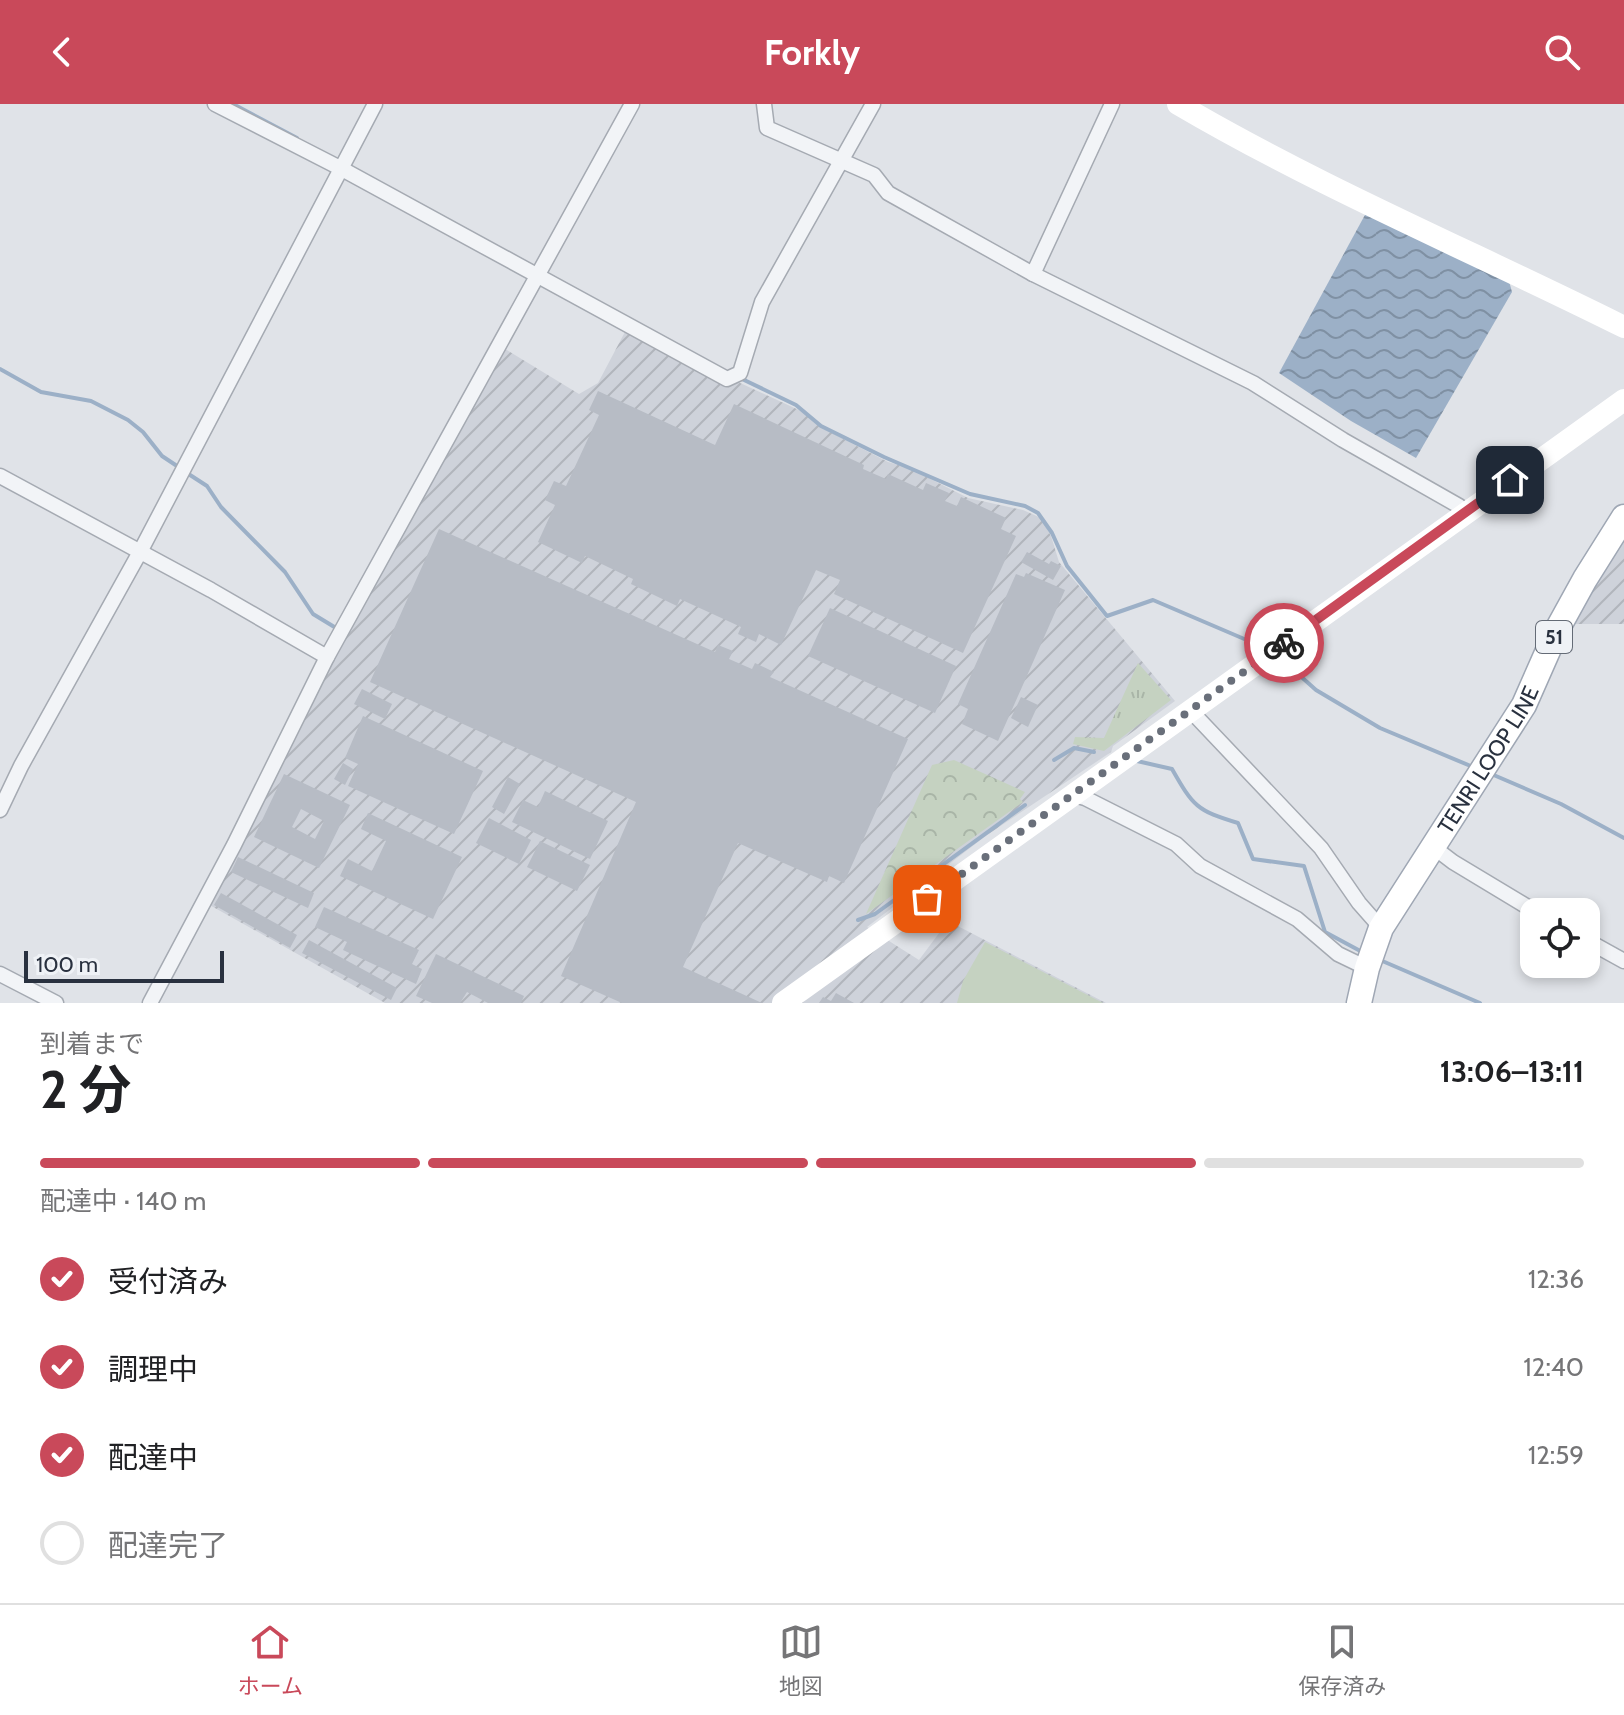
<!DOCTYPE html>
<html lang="ja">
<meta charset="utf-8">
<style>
body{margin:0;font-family:Cabin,"Noto Sans JP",sans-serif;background:#f2f2f2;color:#202124;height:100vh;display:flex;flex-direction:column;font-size:30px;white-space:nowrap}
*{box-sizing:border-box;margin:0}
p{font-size:26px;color:#757577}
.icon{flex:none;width:44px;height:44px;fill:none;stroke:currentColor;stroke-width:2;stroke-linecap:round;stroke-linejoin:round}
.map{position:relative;height:899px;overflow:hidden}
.drawer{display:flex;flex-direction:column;background:#fff;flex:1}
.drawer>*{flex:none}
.buttons{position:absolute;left:1520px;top:794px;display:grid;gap:16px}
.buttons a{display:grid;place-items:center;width:80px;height:80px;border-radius:16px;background:#fff;box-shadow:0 4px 12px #0003;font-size:40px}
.scale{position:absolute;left:24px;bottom:20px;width:200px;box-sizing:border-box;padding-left:8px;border:4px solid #29313f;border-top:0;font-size:22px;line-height:28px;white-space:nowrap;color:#29313f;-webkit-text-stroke:6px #eff2f6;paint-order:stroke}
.pin{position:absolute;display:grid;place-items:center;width:68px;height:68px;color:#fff;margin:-34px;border-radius:16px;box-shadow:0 4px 12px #0006}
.courier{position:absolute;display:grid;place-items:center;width:80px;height:80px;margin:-40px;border:6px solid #c9495a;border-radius:50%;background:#fff;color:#222;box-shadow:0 2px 10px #0007}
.headline em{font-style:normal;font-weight:700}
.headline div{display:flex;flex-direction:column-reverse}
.headline{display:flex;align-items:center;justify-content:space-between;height:136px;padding:0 40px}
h1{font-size:52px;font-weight:700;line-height:60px}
.bar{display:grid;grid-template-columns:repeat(4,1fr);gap:12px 8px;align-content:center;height:96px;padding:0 40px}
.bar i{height:10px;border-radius:6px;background:#e0e0e0}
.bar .active{background:#c9495a}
.bar p{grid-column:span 4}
ol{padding:0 40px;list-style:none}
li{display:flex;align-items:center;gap:24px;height:88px}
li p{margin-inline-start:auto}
li .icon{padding:8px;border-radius:50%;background:#c9495a;color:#fff;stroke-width:4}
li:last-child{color:#757577}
li i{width:44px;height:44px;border:4px solid #e0e0e0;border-radius:50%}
header{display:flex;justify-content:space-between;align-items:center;height:104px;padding:0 40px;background:#c9495a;color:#fff;font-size:36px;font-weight:700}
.menu{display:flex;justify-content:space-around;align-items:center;height:112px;border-top:2px solid #e0e0e0;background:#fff;font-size:22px;color:#757577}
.menu a{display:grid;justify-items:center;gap:4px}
.menu .active{color:#c9495a}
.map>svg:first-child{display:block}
.industrial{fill:url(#industrial-furrows)}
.grass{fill:url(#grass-tufts)}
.park{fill:url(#park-crowns)}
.garden{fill:#c5d2c1}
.water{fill:url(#water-waves)}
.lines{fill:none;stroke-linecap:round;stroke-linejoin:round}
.stream{stroke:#9cb0c7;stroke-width:4}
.building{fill:#b7bcc5;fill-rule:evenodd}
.minor-casing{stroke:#a5aab2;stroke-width:17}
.primary-casing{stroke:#9fa7b4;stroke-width:27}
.minor{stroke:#f2f4f7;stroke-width:14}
.secondary{stroke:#fff;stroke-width:22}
.primary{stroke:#fff;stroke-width:24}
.done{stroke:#696f7a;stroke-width:8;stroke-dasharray:0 14.4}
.route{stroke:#c9495a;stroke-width:10}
.labels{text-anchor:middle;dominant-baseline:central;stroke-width:8;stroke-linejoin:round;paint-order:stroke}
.shield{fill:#eff2f6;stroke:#646b76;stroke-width:2}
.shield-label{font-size:20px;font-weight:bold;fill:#29313f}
.street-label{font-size:22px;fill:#29313f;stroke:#eff2f6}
</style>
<header><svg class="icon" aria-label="back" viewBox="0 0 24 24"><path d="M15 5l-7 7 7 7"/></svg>Forkly<svg class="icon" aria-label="search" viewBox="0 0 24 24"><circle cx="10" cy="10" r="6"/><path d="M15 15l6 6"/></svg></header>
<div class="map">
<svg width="1624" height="899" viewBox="0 0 1624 899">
<defs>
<pattern id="industrial-furrows" width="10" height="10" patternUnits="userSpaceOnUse" patternTransform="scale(2)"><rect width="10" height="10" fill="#ced2da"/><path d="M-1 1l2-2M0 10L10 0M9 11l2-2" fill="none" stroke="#b1b5bc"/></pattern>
<pattern id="grass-tufts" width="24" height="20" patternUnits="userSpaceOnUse" patternTransform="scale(2)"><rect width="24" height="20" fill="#c5d2c1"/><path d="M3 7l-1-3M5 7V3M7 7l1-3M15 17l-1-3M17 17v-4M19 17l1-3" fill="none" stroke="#a9b5a7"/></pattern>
<pattern id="park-crowns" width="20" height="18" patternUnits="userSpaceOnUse" patternTransform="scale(2)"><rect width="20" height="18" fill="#c5d2c1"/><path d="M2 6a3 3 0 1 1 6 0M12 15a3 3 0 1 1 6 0" fill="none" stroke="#a9b5a7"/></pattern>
<pattern id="water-waves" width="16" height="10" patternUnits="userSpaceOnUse" patternTransform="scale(2)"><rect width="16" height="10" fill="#9cb0c7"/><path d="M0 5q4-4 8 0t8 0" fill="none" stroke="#7f90a3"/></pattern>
</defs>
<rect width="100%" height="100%" fill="#e0e3e8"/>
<!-- industrial -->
<g class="industrial">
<path d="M626,226l94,50 18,2 63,29 23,18 64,33 21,6 59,30 55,12 18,8 10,18 8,26 116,139 -62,45 -2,6 -124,83 -120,92 52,33 29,-39 158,82h-721l-179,-100 70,-138 226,-418 77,47 19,-11z"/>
<path d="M1624,425v95h-50z"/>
</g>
<!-- grass -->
<path class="grass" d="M1138,559l33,37 -67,51 -31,-7 2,-7 29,1z"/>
<!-- park -->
<path class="park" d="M954,656l71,32 -5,7 3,3 -157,112 66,-149z"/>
<!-- garden -->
<path class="garden" d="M985,838l118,61h-146l6,-22z"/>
<!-- water -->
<path class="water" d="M1366,109l143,68 3,11 -96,166 -65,-37 -72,-48z"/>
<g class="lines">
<!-- stream -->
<g class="stream">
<path d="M233,0l64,34"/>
<path d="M0,265l41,23 50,9 37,19 15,12 19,24 18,12"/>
<path d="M740,274l56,27 25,21 63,31 86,37 55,12 13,7 14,20 15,33 40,50 46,-16 110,47"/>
<path d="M187,369l20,13 14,21 64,65 28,42 23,14"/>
<path d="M1278,552l38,34 64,38 93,39"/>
<path d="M1054,656l20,-12 20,4"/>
<path d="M1137,657l35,8c21,37 25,42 66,54l15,36 51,7 21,66 39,21"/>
<path d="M1489,669l72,31 63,34"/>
<path d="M858,816l17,-6 150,-109"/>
<path d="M1380,856l100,43"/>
</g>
</g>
<!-- building -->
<g class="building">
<path d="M598,287l117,54 19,-41 130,61 -1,4 23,10 2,-5 35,16 3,-7 23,10 -4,8 12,5 4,-9 45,21 -5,11 15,7 -53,117 -129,-59 6,-14 -24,-10 -35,75 -22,-11 -3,8 -18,-8 3,-7 -61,-28 -3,7 -46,-22 2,-5 -48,-23 -3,7 -44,-21 17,-37 -10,-5 9,-19 12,5 33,-71 -10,-5z"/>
<path d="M439,425l276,123 3,-7 15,6 -4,8 23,10 3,-6 19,9 -4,5 138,62 -64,144 -15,-7 -2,6 -89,-39 -55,124 79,36h-140l-61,-27 75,-174 -266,-120z"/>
<path d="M1027,448l22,12 2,-3 10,5 -8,14 -32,-18z"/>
<path d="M1026,469l39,17 -67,151 -36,-17 6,-15 -10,-5 58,-130 8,3z"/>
<path d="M830,504l126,58 -21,47 -127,-57z"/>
<path d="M362,585l30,15 -7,15 -31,-15z"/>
<path d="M1021,593l17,8 -10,22 -17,-9z"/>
<path d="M363,612l120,55 -29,63 -106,-48 10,-22 -13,-6z"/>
<path d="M343,659l10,6 -8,16 -11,-6z"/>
<path d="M284,670l66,31 -31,63 -65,-31zM301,705l23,12 -9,18 -23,-12z"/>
<path d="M508,673l12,7 -16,30 -12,-7z"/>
<path d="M545,687l63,30 -18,38 -78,-37 11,-22 15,7z"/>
<path d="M368,709l94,44 -29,62 -93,-43 8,-17 24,12 14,-30 -25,-12z"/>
<path d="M489,714l42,22 -12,24 -43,-21z"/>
<path d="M540,737l50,24 -13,26 -50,-24z"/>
<path d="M238,753l76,36 -6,15 -77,-36z"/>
<path d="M221,789l76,42 -7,13 -76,-43z"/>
<path d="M324,803l95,43 -7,14 10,5 -6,15 -73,-34 4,-8 -32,-15z"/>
<path d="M309,836l88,48 -6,12 -89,-47z"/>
<path d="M436,850l88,42 -3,7h-33l-21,-11 -7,11h-28l-16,-7z"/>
<path d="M836,889l18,10h-35l4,-6 8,4z"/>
</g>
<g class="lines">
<!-- minor casing -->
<g class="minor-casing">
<g id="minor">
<path d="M215,0l127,65 385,210 13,-6 22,-71 111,-198"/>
<path d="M764,0l3,24 107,47 14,18 145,81 220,109 90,57 116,66 5,7"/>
<path d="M1033,170l79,-170"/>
<path d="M0,372l211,114 116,67"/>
<path d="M1190,606l131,138 38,55 22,25"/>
<path d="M1071,690l14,4 91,46 24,22 97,53 41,35 29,14"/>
<path d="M0,706l21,-44 119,-214 235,-448"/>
<path d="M1432,742l21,16 83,50"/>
<path d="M1586,836l38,21"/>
<path d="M0,870l56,29"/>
<path d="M150,899l84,-158 93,-188 305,-553"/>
</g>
</g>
<!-- primary casing -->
<g class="primary-casing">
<g id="primary">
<path id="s1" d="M1359,899l8,-35 14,-40 143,-223 34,-77 27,-49 39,-62"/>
</g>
</g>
<!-- minor -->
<use href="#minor" class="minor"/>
<!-- secondary -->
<g class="secondary">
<path d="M1178,0c143,84 298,149 446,223"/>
<path d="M783,899l841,-603"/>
</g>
<!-- primary -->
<use href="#primary" class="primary"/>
</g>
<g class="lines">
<!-- done -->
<path class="done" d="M927,795l357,-256"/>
<!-- route -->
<path class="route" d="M1284,539l226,-163"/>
</g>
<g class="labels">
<!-- shield labels -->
<rect class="shield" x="1536" y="517" width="36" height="32" rx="6"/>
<g class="shield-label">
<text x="1554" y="533">51</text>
</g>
<!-- street labels -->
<g class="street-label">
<text stroke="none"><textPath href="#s1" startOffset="278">TENRI LOOP LINE</textPath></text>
</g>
</g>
</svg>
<div class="buttons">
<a><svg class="icon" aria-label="locate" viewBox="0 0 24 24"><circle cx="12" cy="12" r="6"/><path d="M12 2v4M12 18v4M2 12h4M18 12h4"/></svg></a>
</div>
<div class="scale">100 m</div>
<div class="pin" style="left:927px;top:795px;background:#ea580c"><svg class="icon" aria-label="bag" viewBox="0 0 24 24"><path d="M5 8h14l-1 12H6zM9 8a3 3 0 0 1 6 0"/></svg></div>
<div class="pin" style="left:1510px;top:376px;background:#1f2937"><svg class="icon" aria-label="home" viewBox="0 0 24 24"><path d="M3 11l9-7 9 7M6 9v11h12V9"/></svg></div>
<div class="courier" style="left:1284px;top:539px"><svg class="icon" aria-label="bike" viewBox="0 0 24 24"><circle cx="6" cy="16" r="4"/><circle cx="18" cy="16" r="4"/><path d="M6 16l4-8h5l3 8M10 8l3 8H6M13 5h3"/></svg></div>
</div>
<section class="drawer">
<div class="headline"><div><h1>2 分</h1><p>到着まで</p></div><em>13:06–13:11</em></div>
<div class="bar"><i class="active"></i><i class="active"></i><i class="active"></i><i></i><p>配達中 · 140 m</p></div>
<ol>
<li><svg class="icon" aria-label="check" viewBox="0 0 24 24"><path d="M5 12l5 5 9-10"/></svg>受付済み<p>12:36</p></li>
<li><svg class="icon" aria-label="check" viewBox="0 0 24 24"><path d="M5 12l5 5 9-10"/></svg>調理中<p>12:40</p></li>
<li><svg class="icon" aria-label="check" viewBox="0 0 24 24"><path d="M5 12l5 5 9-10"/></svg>配達中<p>12:59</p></li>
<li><i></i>配達完了</li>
</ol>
</section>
<nav class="menu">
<a class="active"><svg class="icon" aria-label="home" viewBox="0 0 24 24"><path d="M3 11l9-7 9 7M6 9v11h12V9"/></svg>ホーム</a>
<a><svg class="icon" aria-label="map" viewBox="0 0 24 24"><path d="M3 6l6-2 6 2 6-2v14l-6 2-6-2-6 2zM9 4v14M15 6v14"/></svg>地図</a>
<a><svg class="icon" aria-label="saved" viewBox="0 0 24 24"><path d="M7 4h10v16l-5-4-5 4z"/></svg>保存済み</a>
</nav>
